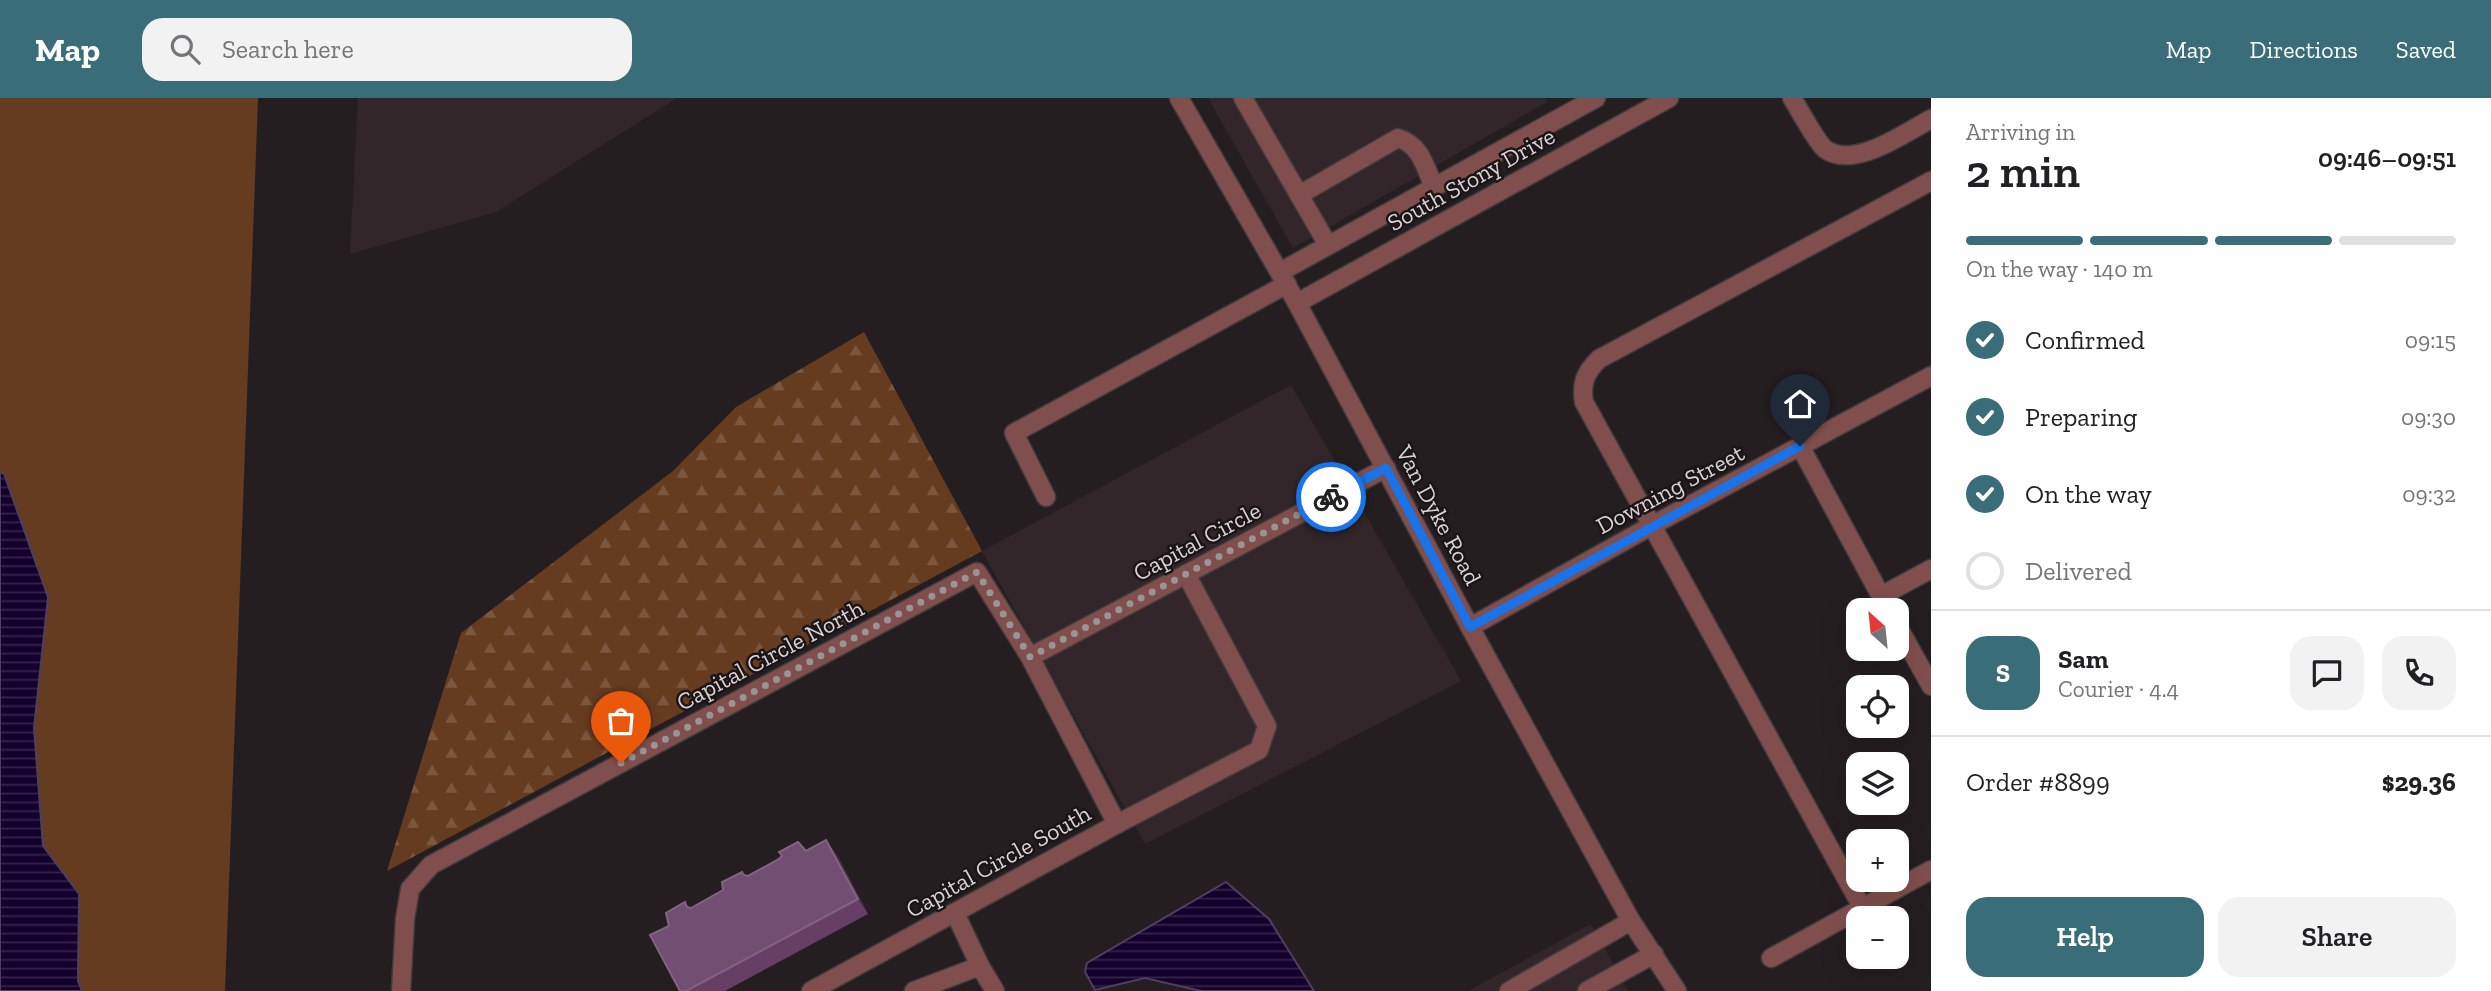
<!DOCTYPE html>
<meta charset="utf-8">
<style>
body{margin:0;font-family:"Zilla Slab",serif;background:#f2f2f2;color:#202124;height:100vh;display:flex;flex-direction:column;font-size:26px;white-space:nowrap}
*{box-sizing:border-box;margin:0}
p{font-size:23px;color:#757577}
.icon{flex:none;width:38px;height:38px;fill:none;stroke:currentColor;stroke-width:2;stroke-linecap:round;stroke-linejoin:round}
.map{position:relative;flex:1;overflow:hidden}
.panel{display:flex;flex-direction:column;background:#fff;width:560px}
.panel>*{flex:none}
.needle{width:46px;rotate:333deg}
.controls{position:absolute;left:1846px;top:500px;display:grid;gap:14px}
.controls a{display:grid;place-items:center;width:63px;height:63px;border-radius:14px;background:#fff;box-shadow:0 7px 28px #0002;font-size:35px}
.pin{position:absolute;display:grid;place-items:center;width:60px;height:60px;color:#fff;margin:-72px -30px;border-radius:50% 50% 50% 0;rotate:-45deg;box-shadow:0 0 7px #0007}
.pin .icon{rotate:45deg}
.courier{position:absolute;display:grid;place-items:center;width:70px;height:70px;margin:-35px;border:5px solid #1a73e8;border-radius:50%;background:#fff;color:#222;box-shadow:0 2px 9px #0007}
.summary em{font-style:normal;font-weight:600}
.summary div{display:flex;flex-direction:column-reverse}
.summary{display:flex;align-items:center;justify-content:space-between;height:119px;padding:0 35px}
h1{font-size:46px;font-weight:600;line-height:52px}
.bar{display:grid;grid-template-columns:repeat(4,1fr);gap:10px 7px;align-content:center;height:84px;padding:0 35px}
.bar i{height:9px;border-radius:5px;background:#e0e0e0}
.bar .current{background:#386d79}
.bar p{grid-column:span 4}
.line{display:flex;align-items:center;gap:18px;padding:0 35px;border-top:2px solid #e0e0e0}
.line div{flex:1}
.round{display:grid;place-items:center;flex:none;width:74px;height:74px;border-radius:21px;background:#f2f2f2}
ol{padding:0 35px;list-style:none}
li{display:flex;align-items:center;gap:21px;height:77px}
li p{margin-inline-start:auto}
li .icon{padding:7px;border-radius:50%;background:#386d79;color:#fff;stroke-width:4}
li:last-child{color:#757577}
li i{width:38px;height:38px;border:4px solid #e0e0e0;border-radius:50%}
.action{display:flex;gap:14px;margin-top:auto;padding:14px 35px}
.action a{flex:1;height:80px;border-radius:21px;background:#386d79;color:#fff;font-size:28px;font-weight:600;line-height:80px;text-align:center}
.action a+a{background:#f2f2f2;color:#202124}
header{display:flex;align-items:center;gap:42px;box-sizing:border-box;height:98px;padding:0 35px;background:#386d79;color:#fff}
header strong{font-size:33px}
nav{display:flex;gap:38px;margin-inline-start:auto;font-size:24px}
.search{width:490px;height:63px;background:#f2f2f2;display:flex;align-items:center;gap:18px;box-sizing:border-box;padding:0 24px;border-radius:21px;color:#757577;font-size:26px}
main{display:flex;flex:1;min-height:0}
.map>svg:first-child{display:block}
.built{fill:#32262a}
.green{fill:#663c21}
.forest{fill:url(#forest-firs)}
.water{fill:url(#water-rules);stroke:#4f3f5f;stroke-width:2}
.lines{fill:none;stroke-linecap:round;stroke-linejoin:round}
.minor-casing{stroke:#423b3d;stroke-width:21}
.minor{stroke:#804f4d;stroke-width:18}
.wall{fill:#663e66}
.shaded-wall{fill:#472b45}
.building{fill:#724e72;stroke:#826382;stroke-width:2}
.done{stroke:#999496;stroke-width:7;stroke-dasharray:0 12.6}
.route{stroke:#1a73e8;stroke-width:9}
.labels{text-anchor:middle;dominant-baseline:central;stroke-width:5;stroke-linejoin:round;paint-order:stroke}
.street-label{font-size:24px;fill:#d8d3d5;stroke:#1b1517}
</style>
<header>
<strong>Map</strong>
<div class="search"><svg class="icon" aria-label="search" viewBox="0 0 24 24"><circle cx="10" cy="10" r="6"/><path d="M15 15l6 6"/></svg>Search here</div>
<nav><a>Map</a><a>Directions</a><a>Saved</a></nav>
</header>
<main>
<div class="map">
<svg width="1931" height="893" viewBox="0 0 1931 893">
<defs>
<pattern id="forest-firs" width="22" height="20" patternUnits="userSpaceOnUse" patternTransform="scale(1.75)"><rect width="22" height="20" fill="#663c21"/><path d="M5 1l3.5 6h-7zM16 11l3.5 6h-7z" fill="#7b5740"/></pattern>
<pattern id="water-rules" width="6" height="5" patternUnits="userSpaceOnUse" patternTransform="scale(1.75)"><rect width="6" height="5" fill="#14002d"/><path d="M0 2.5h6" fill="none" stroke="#35244b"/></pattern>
</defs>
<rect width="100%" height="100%" fill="#251e20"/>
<!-- built -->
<g class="built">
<path d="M358,0h319l-181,114 -146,42z"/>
<path d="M1208,0h337l2,4 -254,146z"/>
<path d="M1291,287l170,296 -316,163 -163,-293z"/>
<path d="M1591,826l37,67h-160z"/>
</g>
<!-- green -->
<path class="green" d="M0,0h258l-33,893h-225z"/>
<!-- forest -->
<path class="forest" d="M864,234l118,219 -595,320 74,-238 212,-162 63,-64z"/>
<!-- water -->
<g class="water">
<path d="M0,374l4,2 44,123 -14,131 9,118 36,48 -1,87 4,10h-82z"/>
<path d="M1226,784l43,37 45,72h-113l-56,-13 -50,12 -10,-18 2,-9z"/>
</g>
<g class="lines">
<!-- minor casing -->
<g class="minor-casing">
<g id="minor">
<path d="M1179,0l118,205 173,324 161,294 46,70"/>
<path d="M1243,0l85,147"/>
<path d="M1792,0c7,11 25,45 33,51 29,21 79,-16 106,-30"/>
<path d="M1299,97l99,-57c23,7 27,29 36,49"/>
<path d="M1280,174l316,-174"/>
<path d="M1297,205l372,-205"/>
<path d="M1800,348l89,165"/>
<path d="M1046,399l-32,-64 273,-149"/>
<path d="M1881,498l50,-27"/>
<path d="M1897,527l34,61"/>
<path d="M1470,529l181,-101 280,-150"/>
<path d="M1030,559l356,-189"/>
<path d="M1117,726l142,-74 8,-24 -81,-152"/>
<path d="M1862,809l-278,-505c-3,-19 1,-29 15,-43l332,-178"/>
<path d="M955,815l25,53"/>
<path d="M1771,860l160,-88"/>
<path d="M401,893l4,-72 5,-30 21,-24 546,-293 53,85 87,167 -306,167"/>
<path d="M914,893l66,-25 15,25"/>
<path d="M1509,893l122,-70"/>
<path d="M1587,893l67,-37"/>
</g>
</g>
<!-- minor -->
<use href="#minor" class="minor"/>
</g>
<!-- wall -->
<path class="wall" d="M806,753l31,4 31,59 -143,77h-45l-11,-65 16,-24 3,5 3,1 32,-18 21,-15 4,1z"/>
<!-- shaded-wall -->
<path class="shaded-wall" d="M826,742l11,15 31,59 -10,-15z"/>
<!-- building -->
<path class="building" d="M826,742l32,59 -172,92h-6l-30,-56 19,-9 -3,-13 19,-11 2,5 4,1 32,-18 -1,-8 20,-10 2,3 4,1 31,-17 3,-3 -3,-4 19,-10 8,9z"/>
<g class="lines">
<!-- done -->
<path class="done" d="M621,665l356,-191 53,85 301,-160"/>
<!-- route -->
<path class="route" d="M1331,399l55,-29 84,159 330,-181"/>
</g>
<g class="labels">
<!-- street labels -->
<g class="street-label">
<text transform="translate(1471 81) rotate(-29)">South Stony Drive</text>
<text transform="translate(1670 391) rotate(-28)">Downing Street</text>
<text transform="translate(1439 417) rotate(62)">Van Dyke Road</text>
<text transform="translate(1197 443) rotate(-28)">Capital Circle</text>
<text transform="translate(770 557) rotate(-28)">Capital Circle North</text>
<text transform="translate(998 763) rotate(-29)">Capital Circle South</text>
</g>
</g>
</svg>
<div class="controls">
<a><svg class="needle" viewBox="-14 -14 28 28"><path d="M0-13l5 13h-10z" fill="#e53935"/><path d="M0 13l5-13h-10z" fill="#757577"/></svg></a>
<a><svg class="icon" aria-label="locate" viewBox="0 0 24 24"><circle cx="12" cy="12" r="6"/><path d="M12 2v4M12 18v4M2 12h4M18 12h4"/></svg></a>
<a><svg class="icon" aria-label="layers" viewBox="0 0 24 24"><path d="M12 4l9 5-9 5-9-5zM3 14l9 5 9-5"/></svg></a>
<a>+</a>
<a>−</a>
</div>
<div class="pin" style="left:621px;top:665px;background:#ea580c"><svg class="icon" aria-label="bag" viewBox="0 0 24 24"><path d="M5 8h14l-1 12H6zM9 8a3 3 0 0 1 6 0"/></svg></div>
<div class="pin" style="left:1800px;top:348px;background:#1f2937"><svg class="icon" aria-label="home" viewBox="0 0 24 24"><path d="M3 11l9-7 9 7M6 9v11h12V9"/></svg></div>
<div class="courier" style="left:1331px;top:399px"><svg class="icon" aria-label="bike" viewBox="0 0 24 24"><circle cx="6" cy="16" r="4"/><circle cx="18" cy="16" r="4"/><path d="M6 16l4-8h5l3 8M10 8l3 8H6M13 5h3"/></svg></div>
</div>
<section class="panel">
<div class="summary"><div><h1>2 min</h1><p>Arriving in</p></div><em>09:46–09:51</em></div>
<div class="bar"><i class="current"></i><i class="current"></i><i class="current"></i><i></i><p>On the way · 140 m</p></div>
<ol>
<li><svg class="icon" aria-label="check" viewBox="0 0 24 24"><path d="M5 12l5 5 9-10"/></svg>Confirmed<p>09:15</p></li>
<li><svg class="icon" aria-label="check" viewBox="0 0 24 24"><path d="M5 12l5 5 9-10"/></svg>Preparing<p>09:30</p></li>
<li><svg class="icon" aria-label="check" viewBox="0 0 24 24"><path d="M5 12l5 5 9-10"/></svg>On the way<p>09:32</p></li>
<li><i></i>Delivered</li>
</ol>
<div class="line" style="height:126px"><b class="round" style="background:#386d79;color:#fff">S</b><div><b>Sam</b><p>Courier · 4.4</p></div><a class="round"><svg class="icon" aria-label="chat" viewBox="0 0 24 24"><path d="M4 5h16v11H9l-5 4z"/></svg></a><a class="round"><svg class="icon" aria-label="phone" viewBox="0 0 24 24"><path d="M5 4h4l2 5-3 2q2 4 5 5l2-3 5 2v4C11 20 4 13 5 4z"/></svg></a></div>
<div class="line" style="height:91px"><div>Order #8899</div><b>$29.36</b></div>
<div class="action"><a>Help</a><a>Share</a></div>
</section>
</main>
